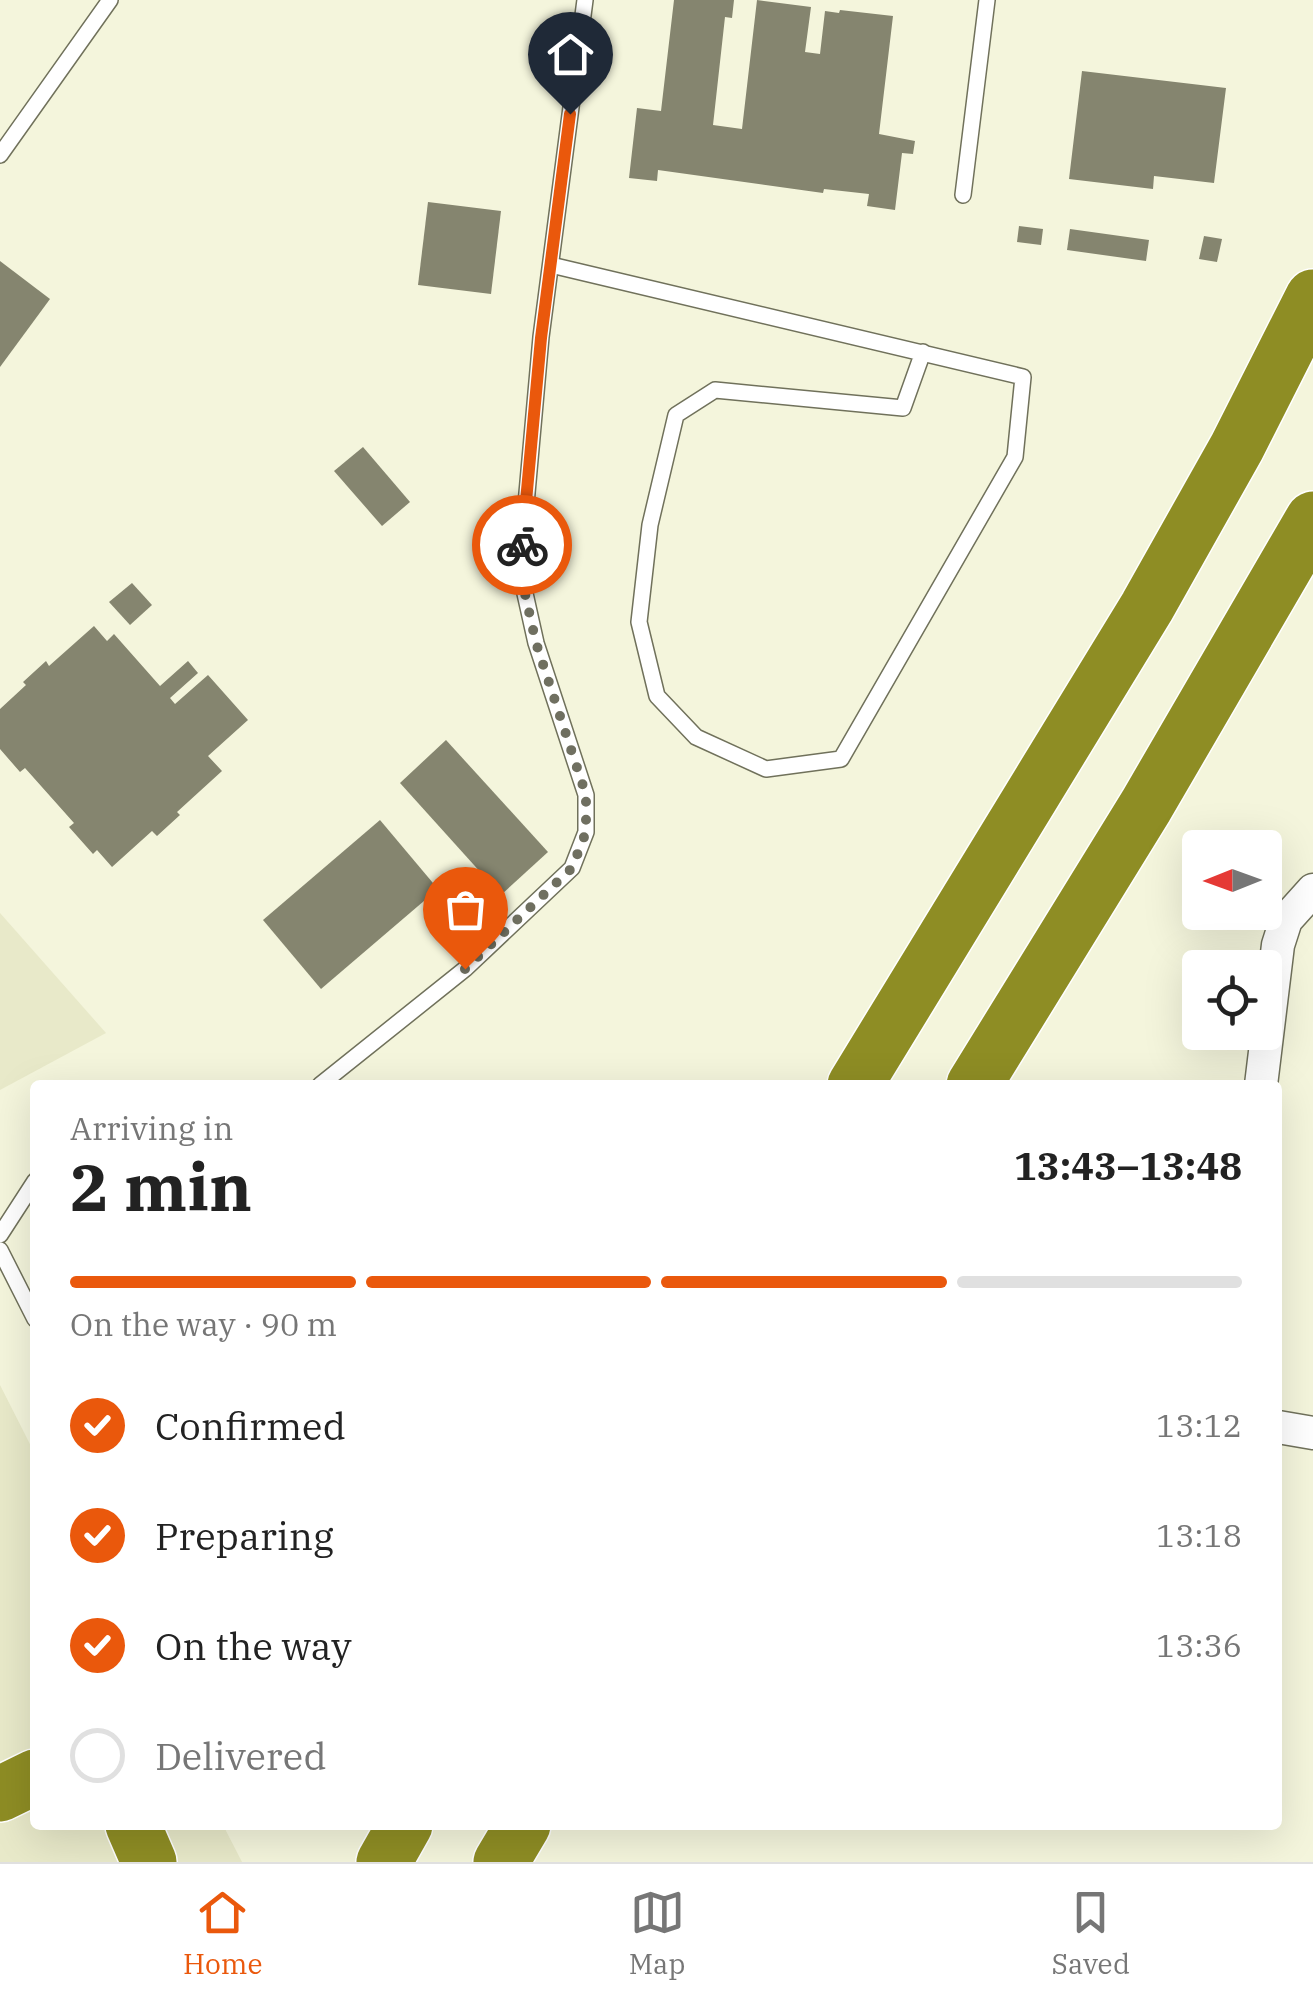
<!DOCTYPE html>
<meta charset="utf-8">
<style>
body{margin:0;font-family:"IBM Plex Serif",serif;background:#f6f6f6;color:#222;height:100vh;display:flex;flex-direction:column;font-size:38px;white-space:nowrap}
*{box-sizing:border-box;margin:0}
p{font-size:32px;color:#767676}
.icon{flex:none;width:55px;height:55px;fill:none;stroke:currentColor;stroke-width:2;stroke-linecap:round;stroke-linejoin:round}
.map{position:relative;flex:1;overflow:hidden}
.details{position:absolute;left:30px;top:1080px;width:1252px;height:750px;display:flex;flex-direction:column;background:#fff;border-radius:10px;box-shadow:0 10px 40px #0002}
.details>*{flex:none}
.needle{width:65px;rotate:269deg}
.fabs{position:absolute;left:1182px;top:830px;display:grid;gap:20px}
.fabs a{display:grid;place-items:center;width:100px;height:100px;border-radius:10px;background:#fff;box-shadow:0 10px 40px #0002;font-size:50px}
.pin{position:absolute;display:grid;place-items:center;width:85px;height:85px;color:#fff;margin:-102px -42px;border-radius:50% 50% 50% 0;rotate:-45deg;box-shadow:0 0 10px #0007}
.pin .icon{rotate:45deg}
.courier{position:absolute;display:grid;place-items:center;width:100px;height:100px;margin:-50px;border:8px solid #ea580c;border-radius:50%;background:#fff;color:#222;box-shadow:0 2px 12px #0007}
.head em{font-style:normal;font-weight:700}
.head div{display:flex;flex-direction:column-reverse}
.head{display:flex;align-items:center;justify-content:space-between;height:170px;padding:0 40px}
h1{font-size:65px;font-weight:700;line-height:75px}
.bar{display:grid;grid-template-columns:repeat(4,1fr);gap:15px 10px;align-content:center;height:120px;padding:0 40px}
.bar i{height:12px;border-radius:8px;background:#e0e0e0}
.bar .on{background:#ea580c}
.bar p{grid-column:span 4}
ol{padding:0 40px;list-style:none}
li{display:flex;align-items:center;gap:30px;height:110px}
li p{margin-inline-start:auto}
li .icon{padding:10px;border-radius:50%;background:#ea580c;color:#fff;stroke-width:4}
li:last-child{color:#767676}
li i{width:55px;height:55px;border:5px solid #e0e0e0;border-radius:50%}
.dock{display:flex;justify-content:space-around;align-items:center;height:140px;border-top:2px solid #e0e0e0;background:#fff;font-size:28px;color:#767676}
.dock a{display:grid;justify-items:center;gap:5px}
.dock .on{color:#ea580c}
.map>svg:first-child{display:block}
.built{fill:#e8e9c9}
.building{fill:#85856f}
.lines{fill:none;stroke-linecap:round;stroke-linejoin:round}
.service-casing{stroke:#70715b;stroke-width:18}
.minor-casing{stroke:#70715b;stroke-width:35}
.motorway-casing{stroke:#fff;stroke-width:58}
.service{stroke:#fff;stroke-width:15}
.minor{stroke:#fff;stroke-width:32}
.motorway{stroke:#8e8d24;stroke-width:55}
.done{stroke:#6f6f60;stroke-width:10;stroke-dasharray:0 18}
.route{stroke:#ea580c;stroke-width:12}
</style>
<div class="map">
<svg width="1313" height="1862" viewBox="0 0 1313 1862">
<rect width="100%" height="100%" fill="#f4f5dc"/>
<!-- built -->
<g class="built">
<path d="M0,913l106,120 -106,57z"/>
<path d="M0,1385l35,69v371h188l19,37h-242z"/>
</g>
<!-- building -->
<g class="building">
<path d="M674,0h60l-2,18 -7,-1 -12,108 29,4 15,-129 54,7 -6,45 15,2 5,-43 14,2 1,-3 53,6 -14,118 36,7 -2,13 -11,-1 -7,57 -28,-4 2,-12 -45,-5 -1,4 -165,-23 -1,11 -28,-3 8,-70 24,3z"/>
<path d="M1082,71l144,17 -12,95 -60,-7 -1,13 -84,-10z"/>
<path d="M428,202l73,9 -10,83 -73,-9z"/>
<path d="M1019,226l24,3 -2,16 -24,-3z"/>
<path d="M1070,229l79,11 -3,21 -79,-11z"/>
<path d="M1204,236l18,3 -5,23 -18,-3z"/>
<path d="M0,261l50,38 -50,68z"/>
<path d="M363,447l47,55 -28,24 -48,-55z"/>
<path d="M132,583l20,22 -22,20 -21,-23z"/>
<path d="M94,626l13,15 7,-7 46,52 28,-25 10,12 -28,25 5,6 33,-29 40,45 -40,36 14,15 -45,41 3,3 -23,21 -5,-5 -40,36 -15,-17 -4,4 -24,-27 5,-4 -49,-55 -5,4 -20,-23v-40l26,-24 -3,-3 23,-21 3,5z"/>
<path d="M446,740l102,112 -47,43 -101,-112z"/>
<path d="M380,820l58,69 -117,100 -58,-69z"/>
</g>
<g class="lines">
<!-- service casing -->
<g class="service-casing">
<g id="service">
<path d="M0,155l110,-155"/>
<path d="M963,195l24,-195"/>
<path d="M551,265l472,112 -8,80 -174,302 -75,10 -70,-32 -39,-41 -18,-74 11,-97 26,-110 39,-25 188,18 20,-56"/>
<path d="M320,1085l145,-116 107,-101 14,-36v-37l-50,-152 -16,-72 21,-234 44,-337"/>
<path d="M0,1235l35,-54"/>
<path d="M0,1250l35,69"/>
</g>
</g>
<!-- minor casing -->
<g class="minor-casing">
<g id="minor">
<path d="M1261,1085l17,-140 8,-25 27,-30"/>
<path d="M1278,1427l35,6"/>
</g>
</g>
<!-- motorway casing -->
<g class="motorway-casing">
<g id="motorway">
<path d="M855,1085l292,-478 90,-160 76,-150"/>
<path d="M974,1085l172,-279 167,-287"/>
<path d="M0,1794l35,-17"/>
<path d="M133,1825l16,37"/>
<path d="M384,1862l21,-37"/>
<path d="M501,1862l22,-37"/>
</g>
</g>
<!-- service -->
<use href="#service" class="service"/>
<!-- minor -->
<use href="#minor" class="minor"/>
<!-- motorway -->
<use href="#motorway" class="motorway"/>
</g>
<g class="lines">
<!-- done -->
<path class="done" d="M465,969l107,-101 14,-36v-37l-50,-152 -16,-72 2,-26"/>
<!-- route -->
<path class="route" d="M522,545l19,-207 29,-224"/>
</g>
</svg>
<div class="fabs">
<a><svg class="needle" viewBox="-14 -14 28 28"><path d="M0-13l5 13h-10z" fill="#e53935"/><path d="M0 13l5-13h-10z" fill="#767676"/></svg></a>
<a><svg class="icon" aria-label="locate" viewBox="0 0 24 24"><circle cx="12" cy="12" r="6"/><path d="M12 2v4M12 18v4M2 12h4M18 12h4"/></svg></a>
</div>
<div class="pin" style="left:465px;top:969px;background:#ea580c"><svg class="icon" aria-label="bag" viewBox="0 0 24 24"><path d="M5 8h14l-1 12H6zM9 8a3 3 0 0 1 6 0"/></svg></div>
<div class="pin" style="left:570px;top:114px;background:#1f2937"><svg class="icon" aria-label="home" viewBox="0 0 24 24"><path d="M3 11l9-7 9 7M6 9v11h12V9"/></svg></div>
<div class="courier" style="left:522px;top:545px"><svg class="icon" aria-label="bike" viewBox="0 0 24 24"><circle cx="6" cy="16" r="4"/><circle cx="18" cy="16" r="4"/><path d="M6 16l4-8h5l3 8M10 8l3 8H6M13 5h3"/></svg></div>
<section class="details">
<div class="head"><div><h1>2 min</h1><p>Arriving in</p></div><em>13:43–13:48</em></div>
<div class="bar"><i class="on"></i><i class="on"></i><i class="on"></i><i></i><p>On the way · 90 m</p></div>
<ol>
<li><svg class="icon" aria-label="check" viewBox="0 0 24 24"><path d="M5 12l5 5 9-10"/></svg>Confirmed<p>13:12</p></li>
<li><svg class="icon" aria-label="check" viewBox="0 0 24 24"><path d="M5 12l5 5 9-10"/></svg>Preparing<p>13:18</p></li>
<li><svg class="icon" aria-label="check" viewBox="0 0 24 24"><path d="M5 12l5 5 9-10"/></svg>On the way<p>13:36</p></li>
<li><i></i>Delivered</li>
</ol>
</section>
</div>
<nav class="dock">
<a class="on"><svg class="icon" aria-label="home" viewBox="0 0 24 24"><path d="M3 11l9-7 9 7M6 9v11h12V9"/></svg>Home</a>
<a><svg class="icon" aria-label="map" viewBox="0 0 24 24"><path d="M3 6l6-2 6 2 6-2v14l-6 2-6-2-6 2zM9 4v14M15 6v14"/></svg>Map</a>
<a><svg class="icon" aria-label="saved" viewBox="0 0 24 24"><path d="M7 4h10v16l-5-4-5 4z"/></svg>Saved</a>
</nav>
